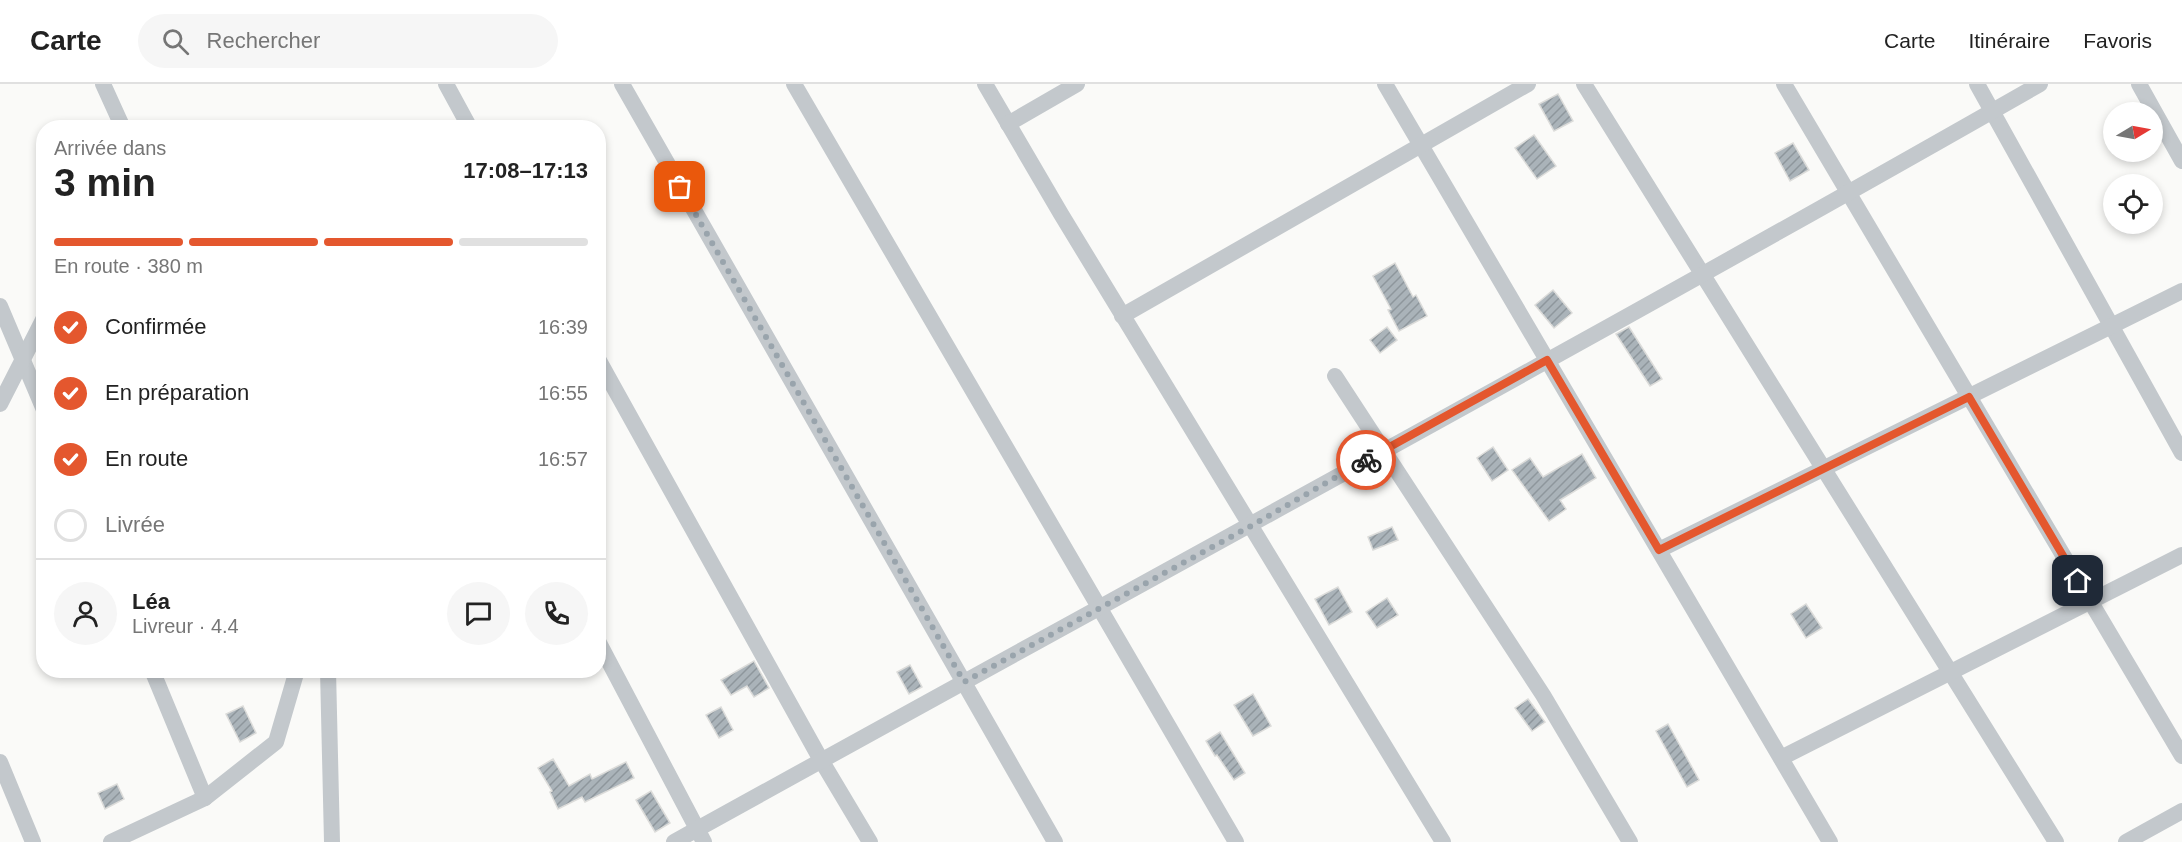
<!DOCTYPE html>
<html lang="fr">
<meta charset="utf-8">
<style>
body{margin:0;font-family:Helvetica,sans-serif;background:#f6f6f6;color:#222;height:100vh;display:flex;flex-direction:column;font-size:22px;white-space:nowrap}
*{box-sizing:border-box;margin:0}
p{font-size:20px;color:#767676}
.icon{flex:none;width:33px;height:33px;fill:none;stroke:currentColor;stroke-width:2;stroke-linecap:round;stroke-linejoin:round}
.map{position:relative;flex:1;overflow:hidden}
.panel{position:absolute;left:36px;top:36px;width:570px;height:558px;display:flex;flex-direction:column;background:#fff;border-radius:24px;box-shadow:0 3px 9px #0003}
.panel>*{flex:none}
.needle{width:39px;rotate:80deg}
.controls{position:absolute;left:2103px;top:18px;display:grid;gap:12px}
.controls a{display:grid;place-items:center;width:60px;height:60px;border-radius:50%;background:#fff;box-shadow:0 3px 9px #0003;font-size:30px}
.pin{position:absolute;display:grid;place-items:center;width:51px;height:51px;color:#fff;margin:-26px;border-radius:12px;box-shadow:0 3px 9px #0006}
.courier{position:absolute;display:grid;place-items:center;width:60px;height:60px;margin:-30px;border:4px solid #e4572e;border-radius:50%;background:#fff;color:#222;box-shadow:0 2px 8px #0007}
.summary em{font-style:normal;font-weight:700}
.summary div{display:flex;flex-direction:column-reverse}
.summary{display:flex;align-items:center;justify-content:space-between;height:102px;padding:0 18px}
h1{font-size:39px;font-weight:700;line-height:45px}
.bar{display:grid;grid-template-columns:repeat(4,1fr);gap:9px 6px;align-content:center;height:72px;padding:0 18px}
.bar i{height:8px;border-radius:4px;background:#e0e0e0}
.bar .on{background:#e4572e}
.bar p{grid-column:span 4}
.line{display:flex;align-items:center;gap:15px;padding:0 18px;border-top:2px solid #e0e0e0}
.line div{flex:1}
.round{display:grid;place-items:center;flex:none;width:63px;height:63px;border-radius:32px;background:#f6f6f6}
ol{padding:0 18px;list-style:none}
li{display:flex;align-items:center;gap:18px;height:66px}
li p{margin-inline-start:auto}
li .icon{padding:6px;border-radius:50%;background:#e4572e;color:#fff;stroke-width:4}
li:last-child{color:#767676}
li i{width:33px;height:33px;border:3px solid #e0e0e0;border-radius:50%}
header{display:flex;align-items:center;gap:36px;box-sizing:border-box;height:84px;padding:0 30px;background:#fff;border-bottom:2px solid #e0e0e0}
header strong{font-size:28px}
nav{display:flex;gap:33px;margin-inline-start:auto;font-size:21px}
.search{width:420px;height:54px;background:#f6f6f6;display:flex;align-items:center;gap:15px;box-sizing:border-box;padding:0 21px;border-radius:33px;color:#767676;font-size:22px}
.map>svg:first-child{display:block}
.building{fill:url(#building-hatch);stroke:#dcdcda;stroke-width:1.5}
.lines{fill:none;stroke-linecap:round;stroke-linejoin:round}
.minor{stroke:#c3c8cc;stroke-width:16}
.done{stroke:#99a4ac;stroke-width:6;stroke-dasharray:0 10.8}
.route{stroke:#e4572e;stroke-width:8}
</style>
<header>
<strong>Carte</strong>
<div class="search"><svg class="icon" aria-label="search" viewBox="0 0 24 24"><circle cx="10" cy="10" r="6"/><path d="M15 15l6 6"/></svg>Rechercher</div>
<nav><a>Carte</a><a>Itinéraire</a><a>Favoris</a></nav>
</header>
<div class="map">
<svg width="2182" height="758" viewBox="0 0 2182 758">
<defs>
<pattern id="building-hatch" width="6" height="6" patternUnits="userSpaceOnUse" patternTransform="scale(1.5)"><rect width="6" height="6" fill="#aab3b9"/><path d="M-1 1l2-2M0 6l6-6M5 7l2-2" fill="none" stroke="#8e969c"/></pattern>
</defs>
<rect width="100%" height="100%" fill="#fafaf8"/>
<!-- building -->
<g class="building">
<path d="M1558,10l15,27 -19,10 -15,-27z"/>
<path d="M1534,51l22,31 -19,13 -22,-31z"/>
<path d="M1793,59l16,27 -19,11 -15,-28z"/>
<path d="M1395,179l18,34 3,-2 11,21 -28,15 -11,-21 3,-1 -18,-33z"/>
<path d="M1553,206l19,23 -18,15 -19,-23z"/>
<path d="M1387,243l10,13 -17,13 -10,-13z"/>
<path d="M1629,243l33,52 -12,7 -34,-52z"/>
<path d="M1493,363l15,23 -16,11 -15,-23z"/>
<path d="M1582,370l14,24 -36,22 6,9 -17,12 -37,-51 18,-12 13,19z"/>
<path d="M1392,443l6,13 -25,10 -5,-13z"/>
<path d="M1338,503l14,25 -23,13 -14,-26z"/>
<path d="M1387,514l11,17 -21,13 -11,-16z"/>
<path d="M1806,520l16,24 -16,10 -15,-24z"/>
<path d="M754,577l15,27 -15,9 -7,-11 -16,9 -10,-15z"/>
<path d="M910,581l12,22 -13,7 -12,-22z"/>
<path d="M1253,610l18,32 -18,10 -19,-31z"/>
<path d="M1528,615l17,23 -13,9 -17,-23z"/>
<path d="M243,622l13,27 -16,9 -14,-28z"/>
<path d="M721,623l12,23 -14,8 -13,-23z"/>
<path d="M1668,640l31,56 -12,7 -31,-56z"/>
<path d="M1220,648l25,41 -11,7 -17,-25 -2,1 -9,-15z"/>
<path d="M553,675l16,27 21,-12 2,5 34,-17 8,16 -49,24 -3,-5 -24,12 -8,-17 2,-1 -14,-23z"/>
<path d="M117,700l7,15 -19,10 -7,-16z"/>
<path d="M651,707l19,32 -15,9 -19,-32z"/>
</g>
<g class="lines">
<!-- minor -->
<g class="minor">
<path d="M103,0l20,44"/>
<path d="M446,0l24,44"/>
<path d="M622,0l433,758"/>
<path d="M794,0l442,758"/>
<path d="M985,0l76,130 382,628"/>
<path d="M1385,0l445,758"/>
<path d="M1584,0l472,758"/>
<path d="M1784,0l398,672"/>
<path d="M1977,0l205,369"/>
<path d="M2139,0l43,77"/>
<path d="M1008,40l69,-40"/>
<path d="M0,222l44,104"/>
<path d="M1122,232l406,-232"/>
<path d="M598,275l223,401 49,82"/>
<path d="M1335,292l208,319 87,147"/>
<path d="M0,320l44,-86"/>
<path d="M1659,466l523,-259"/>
<path d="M598,557l106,201"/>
<path d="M152,586l53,128"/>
<path d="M328,586l4,172"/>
<path d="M1781,674l401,-203"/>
<path d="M0,678l33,80"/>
<path d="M111,758l94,-44 71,-56 21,-72"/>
<path d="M674,758c455,-252 914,-500 1366,-758"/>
<path d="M2126,758l56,-31"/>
</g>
</g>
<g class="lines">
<!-- done -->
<path class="done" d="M680,103l284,495 287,-156 115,-66"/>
<!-- route -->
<path class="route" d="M1366,376l181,-100 112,190 310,-153 109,184"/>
</g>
</svg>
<div class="controls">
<a><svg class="needle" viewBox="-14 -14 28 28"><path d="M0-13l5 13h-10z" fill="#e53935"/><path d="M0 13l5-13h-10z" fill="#767676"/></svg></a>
<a><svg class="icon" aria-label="locate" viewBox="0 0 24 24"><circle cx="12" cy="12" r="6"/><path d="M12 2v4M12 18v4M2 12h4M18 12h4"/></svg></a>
</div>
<div class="pin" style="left:680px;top:103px;background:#ea580c"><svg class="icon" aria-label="bag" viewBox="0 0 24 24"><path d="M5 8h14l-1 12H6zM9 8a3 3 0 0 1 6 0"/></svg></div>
<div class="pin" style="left:2078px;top:497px;background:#1f2937"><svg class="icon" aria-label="home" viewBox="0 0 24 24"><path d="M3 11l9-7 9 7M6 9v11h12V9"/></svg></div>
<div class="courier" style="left:1366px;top:376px"><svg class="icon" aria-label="bike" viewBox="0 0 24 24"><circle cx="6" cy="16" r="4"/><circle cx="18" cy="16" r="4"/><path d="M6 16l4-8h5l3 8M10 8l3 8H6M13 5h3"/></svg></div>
<section class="panel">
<div class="summary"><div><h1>3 min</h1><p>Arrivée dans</p></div><em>17:08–17:13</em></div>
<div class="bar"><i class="on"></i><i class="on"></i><i class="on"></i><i></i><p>En route · 380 m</p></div>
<ol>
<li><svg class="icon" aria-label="check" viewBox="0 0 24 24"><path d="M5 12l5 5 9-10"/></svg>Confirmée<p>16:39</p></li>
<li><svg class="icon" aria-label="check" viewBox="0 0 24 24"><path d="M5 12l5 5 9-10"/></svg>En préparation<p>16:55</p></li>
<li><svg class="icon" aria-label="check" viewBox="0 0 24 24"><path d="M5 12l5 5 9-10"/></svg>En route<p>16:57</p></li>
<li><i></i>Livrée</li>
</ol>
<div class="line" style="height:108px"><a class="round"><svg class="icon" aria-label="person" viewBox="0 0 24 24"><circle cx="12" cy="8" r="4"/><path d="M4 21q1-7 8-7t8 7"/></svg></a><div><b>Léa</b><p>Livreur · 4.4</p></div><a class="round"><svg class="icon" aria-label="chat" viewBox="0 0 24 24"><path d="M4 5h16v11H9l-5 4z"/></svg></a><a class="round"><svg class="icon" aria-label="phone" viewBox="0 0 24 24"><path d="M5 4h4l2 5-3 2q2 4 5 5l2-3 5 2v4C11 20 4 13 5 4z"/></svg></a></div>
</section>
</div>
